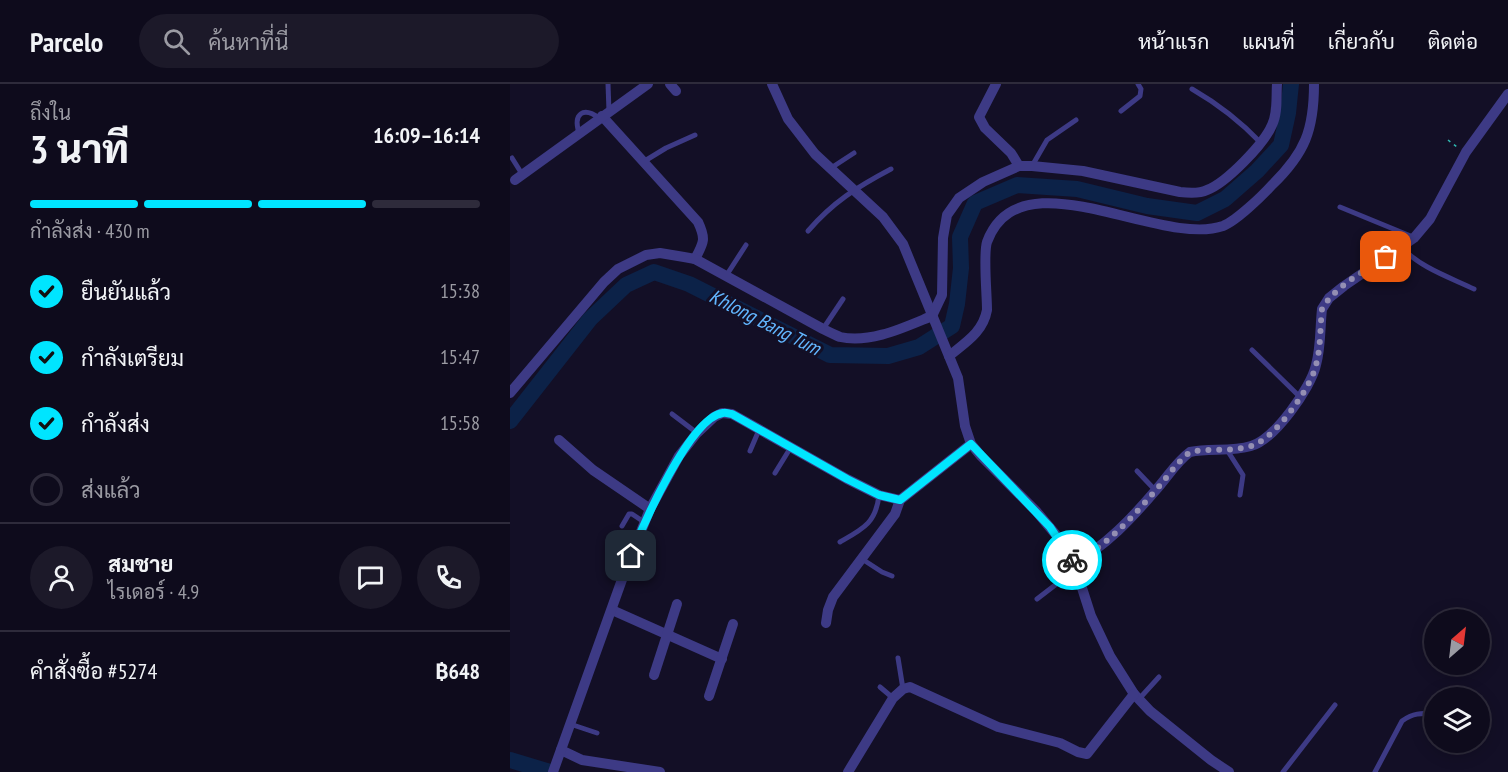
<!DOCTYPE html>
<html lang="th">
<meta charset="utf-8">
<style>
body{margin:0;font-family:"PT Sans Narrow",Sarabun,sans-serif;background:#1c1929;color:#f1f3f6;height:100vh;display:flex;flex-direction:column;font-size:22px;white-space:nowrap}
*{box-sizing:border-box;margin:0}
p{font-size:20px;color:#9b9ba3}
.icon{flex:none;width:33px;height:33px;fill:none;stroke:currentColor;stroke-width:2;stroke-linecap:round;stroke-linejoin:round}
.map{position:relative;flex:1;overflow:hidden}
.side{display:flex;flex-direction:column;background:#0e0b1c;width:510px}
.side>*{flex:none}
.needle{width:39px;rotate:28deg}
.buttons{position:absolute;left:914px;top:525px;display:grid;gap:12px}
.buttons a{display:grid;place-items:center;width:66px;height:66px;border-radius:50%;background:#0e0b1c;box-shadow:0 3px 15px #0003,0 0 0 2px #2e2b3b;font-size:30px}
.pin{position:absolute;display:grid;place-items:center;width:51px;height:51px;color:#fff;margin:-26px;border-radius:12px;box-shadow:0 3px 9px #0006}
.courier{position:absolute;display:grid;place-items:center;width:60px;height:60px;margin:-30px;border:4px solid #00e5ff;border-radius:50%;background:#fff;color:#222;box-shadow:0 2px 8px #0007}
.head em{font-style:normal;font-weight:800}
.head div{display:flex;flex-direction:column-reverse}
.head{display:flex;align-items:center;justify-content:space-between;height:102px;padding:0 30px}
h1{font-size:39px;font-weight:800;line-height:45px}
.bar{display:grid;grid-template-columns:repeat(4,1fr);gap:9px 6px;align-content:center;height:72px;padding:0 30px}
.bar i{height:8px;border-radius:4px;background:#2e2b3b}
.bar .on{background:#00e5ff}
.bar p{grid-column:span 4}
.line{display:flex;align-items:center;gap:15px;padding:0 30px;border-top:2px solid #2e2b3b}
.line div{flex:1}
.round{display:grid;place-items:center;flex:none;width:63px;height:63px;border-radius:32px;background:#1c1929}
ol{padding:0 30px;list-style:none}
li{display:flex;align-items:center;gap:18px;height:66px}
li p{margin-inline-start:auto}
li .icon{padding:6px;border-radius:50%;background:#00e5ff;color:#111;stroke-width:4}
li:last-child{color:#9b9ba3}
li i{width:33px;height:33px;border:3px solid #2e2b3b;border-radius:50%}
header{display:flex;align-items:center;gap:36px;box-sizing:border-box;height:84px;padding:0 30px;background:#0e0b1c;border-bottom:2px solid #2e2b3b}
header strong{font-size:28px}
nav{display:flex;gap:33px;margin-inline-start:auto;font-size:21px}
.search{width:420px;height:54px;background:#1c1929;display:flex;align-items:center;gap:15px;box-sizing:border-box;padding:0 21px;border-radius:33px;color:#9b9ba3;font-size:22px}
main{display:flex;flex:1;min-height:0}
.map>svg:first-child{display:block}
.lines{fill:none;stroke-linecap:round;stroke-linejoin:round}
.river{stroke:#0c2248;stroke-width:16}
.path{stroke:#2fb8b0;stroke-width:1.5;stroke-dasharray:3 4.5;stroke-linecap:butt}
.lane{stroke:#3d3a85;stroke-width:5}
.street{stroke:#3d3a85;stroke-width:10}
.done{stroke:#948fb3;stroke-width:6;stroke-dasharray:0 10.8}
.route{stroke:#00e5ff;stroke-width:8}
.labels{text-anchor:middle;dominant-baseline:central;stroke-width:6;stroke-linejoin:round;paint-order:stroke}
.water-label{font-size:20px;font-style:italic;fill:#62b6ff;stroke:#130f26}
</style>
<header>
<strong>Parcelo</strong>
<div class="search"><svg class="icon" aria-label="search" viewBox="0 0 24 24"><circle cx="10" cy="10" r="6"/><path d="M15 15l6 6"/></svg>ค้นหาที่นี่</div>
<nav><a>หน้าแรก</a><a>แผนที่</a><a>เกี่ยวกับ</a><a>ติดต่อ</a></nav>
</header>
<main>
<section class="side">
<div class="head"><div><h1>3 นาที</h1><p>ถึงใน</p></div><em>16:09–16:14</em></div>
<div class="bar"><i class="on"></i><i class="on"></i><i class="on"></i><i></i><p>กำลังส่ง · 430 m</p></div>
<ol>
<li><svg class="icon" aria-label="check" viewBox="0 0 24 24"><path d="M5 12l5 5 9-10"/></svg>ยืนยันแล้ว<p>15:38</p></li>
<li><svg class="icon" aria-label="check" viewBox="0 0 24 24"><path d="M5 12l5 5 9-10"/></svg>กำลังเตรียม<p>15:47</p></li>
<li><svg class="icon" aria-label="check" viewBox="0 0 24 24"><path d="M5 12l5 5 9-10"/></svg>กำลังส่ง<p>15:58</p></li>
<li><i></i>ส่งแล้ว</li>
</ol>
<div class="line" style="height:108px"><a class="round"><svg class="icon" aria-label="person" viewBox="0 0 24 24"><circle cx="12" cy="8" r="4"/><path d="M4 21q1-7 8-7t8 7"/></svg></a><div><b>สมชาย</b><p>ไรเดอร์ · 4.9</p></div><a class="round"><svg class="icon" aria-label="chat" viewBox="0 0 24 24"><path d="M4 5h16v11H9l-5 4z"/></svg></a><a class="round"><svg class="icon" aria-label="phone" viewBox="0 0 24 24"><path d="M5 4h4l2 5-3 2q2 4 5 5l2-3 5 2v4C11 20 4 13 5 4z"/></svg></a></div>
<div class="line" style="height:78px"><div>คำสั่งซื้อ #5274</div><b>฿648</b></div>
</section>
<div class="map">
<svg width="998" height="688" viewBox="0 0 998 688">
<rect width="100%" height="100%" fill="#130f26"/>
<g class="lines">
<!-- river -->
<g class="river">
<path d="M0,337l80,-102 36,-34 28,-13 35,12 141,71 58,1 31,-9 33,-21 5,-22 4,-36 -1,-31 15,-34 42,-18 60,4 70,17 50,7 28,-14 32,-28 24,-26 7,-32 3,-29"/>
<path d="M0,676l40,12"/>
</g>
<!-- path -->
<path class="path" d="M938,56l9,7"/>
<!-- lane -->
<g class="lane">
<path d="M98,0l1,27"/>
<path d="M682,5c26,15 48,32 69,54"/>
<path d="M611,27l19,-15 1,-7 -3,-5"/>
<path d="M69,49c-6,-19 4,-27 20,-15"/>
<path d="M2,74l10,16"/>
<path d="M133,78l23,-14 29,-13"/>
<path d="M522,82l15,-26 29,-20"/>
<path d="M321,84l23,-15"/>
<path d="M830,123l73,30"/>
<path d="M298,147c25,-29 49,-44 83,-62"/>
<path d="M891,163c20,21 48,30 73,42"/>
<path d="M216,192l20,-31"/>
<path d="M313,245l20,-30"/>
<path d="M742,266l48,47"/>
<path d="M162,330l25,19"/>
<path d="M717,366l16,25 -3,20"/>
<path d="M240,367l9,-21"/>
<path d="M627,387l19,20"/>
<path d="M265,389l16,-26"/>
<path d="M112,442l7,-12h3l12,8"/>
<path d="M330,458c23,-13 36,-19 39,-47"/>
<path d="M352,475l20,13 10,4"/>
<path d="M527,515l39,-30"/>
<path d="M388,574l5,31"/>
<path d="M370,603l13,11"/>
<path d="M629,615l20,-22"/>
<path d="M60,640l27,9"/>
<path d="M773,688l52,-67"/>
<path d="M865,688l27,-51c11,-8 19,-8 32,-7"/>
</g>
<!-- street -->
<g class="street">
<path d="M160,0l6,7"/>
<path d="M262,0l16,35 27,35 68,63 20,27 55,134 7,48 6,18 10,12 55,55 26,31 12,21 17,53 19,40 24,38 16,17 61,49 18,12"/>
<path d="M486,0l-17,33 6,11 26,25 8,13"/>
<path d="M92,32l96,106c8,17 6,20 -3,37"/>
<path d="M5,96l133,-96"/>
<path d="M439,272c17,-14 34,-24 38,-46 0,-16 -4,-56 0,-68 33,-89 172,6 236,-16 13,-5 39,-30 49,-41 33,-32 42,-55 42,-101"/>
<path d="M0,309l94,-111 14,-13 28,-14 14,-2 24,4 11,2 128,70c6,3 12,6 17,8 30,7 65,-10 92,-21l10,-21 1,-57 4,-23 12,-17 24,-16 36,-16h13l51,5 97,21c8,1 19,2 27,-2 19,-7 57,-46 65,-65 6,-12 4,-28 5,-41"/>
<path d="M49,356l34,30 57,39"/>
<path d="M564,479c32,-17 58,-45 81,-72 12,-13 21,-29 35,-39 20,-4 41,0 61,-6 23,-6 60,-58 65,-81 5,-18 4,-38 6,-56l7,-11 15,-12 70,-48 16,-19 36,-67 42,-58"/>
<path d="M102,526l110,49"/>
<path d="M316,539l2,-13 5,-13 62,-83 5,-14 71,-56"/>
<path d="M144,591l23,-71"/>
<path d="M199,612l24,-72"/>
<path d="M51,666l21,10 78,12"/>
<path d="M43,688l71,-198 26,-65 29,-53 18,-23 17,-16 8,-4 10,1 115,65 32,16 21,5"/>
<path d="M338,688l45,-74 10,-9 7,-2 88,40 62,16 18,9 9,2 47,-60"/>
</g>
</g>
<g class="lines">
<!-- done -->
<path class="done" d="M562,476l2,3c32,-17 58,-45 81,-72 12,-13 21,-28 35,-39 20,-4 41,0 61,-6 23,-6 60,-58 65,-81 5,-18 4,-38 6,-56 13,-23 43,-38 64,-52"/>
<!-- route -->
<path class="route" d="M121,472c11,-29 59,-139 92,-143 3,-1 6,1 9,1l115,65 32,16 21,5 71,-56 79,83 22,33"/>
</g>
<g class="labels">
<!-- water labels -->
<g class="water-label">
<text transform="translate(255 238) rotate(27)">Khlong Bang Tum</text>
</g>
</g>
</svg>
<div class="buttons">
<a><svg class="needle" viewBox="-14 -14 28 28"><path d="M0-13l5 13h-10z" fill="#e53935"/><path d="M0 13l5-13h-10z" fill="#9b9ba3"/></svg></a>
<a><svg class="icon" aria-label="layers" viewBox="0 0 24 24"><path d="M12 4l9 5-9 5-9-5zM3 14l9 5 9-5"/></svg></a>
</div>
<div class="pin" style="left:876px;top:173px;background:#ea580c"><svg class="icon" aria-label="bag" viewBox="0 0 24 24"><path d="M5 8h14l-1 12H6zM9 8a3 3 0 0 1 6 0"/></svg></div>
<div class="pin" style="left:121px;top:472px;background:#1f2937"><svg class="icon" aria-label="home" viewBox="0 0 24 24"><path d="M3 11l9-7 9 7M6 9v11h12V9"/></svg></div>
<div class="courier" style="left:562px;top:476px"><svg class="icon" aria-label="bike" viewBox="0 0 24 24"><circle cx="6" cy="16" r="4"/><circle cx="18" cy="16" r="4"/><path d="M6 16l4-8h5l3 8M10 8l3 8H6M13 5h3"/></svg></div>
</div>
</main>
